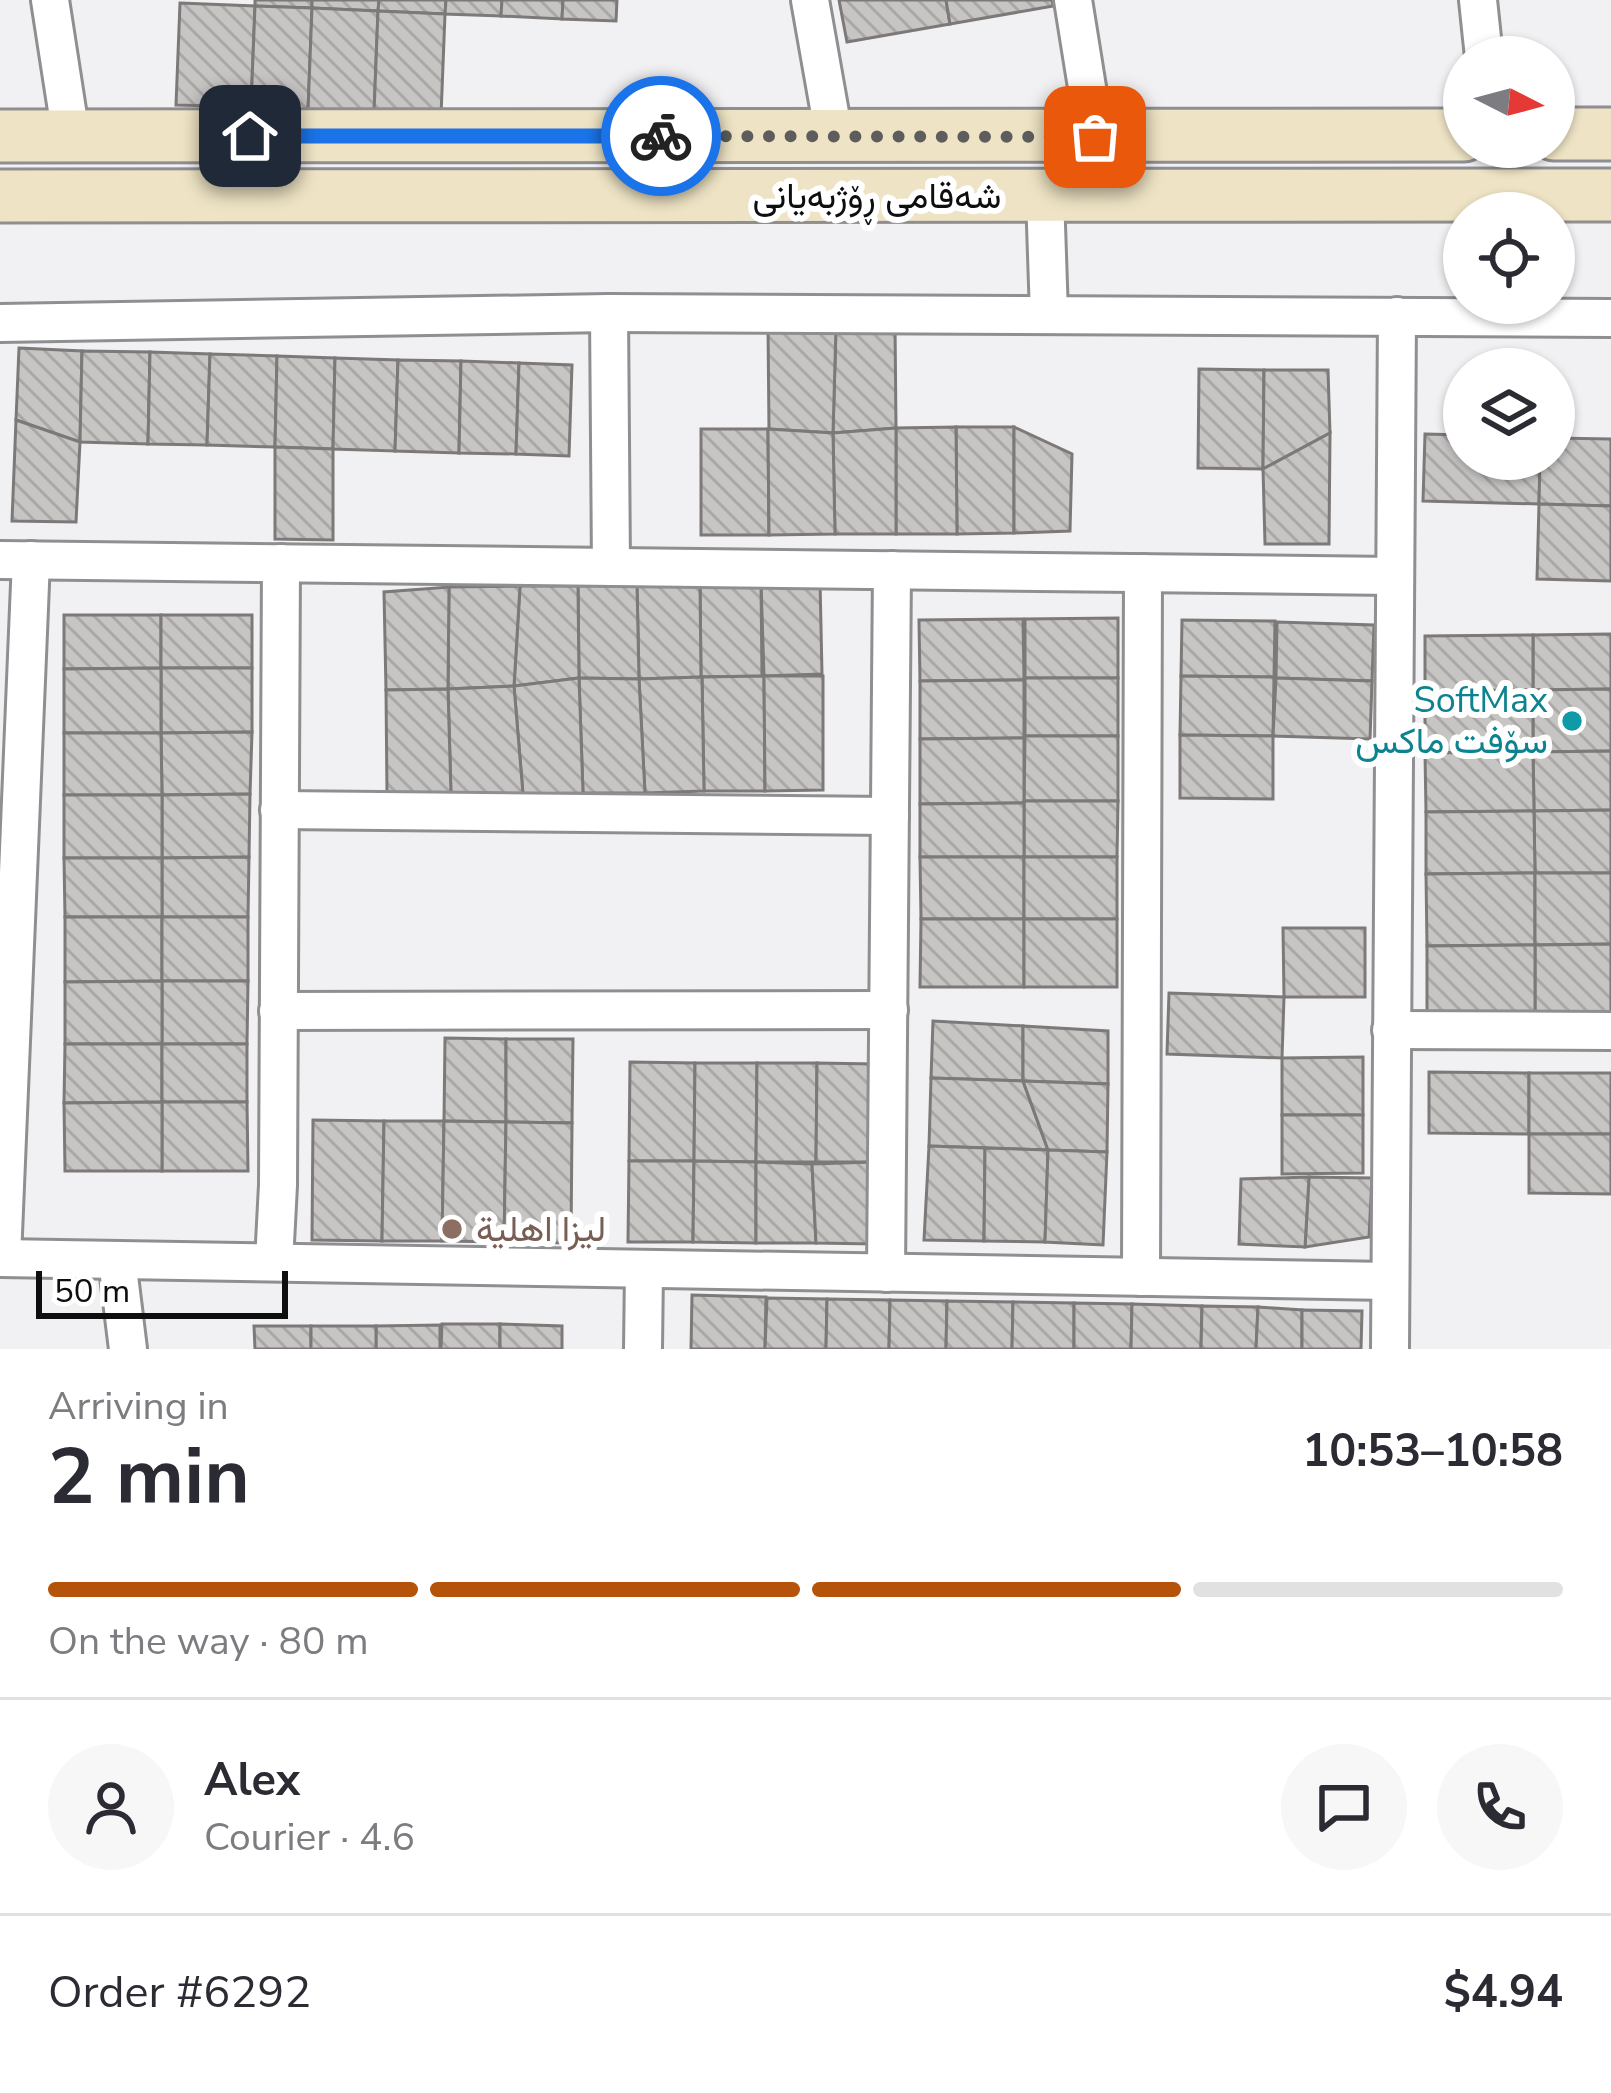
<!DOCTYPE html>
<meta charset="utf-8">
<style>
body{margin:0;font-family:"Nunito Sans",Vazirmatn,sans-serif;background:#f7f7f7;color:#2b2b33;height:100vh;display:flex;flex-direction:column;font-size:45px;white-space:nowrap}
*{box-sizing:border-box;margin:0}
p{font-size:39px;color:#7c7c81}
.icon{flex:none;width:66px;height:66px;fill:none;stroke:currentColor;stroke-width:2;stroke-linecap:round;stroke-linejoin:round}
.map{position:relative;height:1349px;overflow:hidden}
.drawer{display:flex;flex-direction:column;background:#fff;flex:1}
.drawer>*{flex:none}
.needle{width:78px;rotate:96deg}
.controls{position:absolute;left:1443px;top:36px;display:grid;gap:24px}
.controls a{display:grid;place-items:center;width:132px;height:132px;border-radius:50%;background:#fff;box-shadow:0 3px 9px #0004;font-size:60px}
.scale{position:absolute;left:36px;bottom:30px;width:252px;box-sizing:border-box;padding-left:12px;border:6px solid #0d0e0e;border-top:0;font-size:33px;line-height:42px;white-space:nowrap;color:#0d0e0e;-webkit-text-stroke:9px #fff;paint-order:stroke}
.pin{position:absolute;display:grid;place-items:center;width:102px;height:102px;color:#fff;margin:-51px;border-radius:24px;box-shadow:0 6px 18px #0006}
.courier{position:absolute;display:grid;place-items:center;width:120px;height:120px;margin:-60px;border:9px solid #1a73e8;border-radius:50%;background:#fff;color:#222;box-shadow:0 3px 15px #0007}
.summary em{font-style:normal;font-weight:700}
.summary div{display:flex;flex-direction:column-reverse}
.summary{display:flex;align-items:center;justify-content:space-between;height:204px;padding:0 48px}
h1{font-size:78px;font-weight:700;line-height:90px}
.bar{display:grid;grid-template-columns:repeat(4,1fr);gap:18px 12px;align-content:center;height:144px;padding:0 48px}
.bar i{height:15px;border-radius:9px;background:#e1e1e2}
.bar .active{background:#b45309}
.bar p{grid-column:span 4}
.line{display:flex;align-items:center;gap:30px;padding:0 48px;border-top:3px solid #e1e1e2}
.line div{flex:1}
.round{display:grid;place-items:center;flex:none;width:126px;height:126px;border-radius:63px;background:#f7f7f7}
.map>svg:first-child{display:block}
.building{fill:url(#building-back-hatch);stroke:#7c7978;stroke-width:3}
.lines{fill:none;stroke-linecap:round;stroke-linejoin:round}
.street-casing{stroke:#8f8f92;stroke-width:42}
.secondary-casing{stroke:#8f8f92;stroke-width:57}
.street{stroke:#fff;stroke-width:36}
.secondary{stroke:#eee3c4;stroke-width:51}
.done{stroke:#5d5d5e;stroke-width:12;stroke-dasharray:0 21.6}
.route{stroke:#1a73e8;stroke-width:15}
.culture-dot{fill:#0f9aa8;stroke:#fff;stroke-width:4.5}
.education-dot{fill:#8d6e63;stroke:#fff;stroke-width:4.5}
.labels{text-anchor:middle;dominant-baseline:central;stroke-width:12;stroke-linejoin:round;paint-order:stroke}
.street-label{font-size:36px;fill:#0d0e0e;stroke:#fff}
.culture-label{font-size:36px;fill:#0d838f;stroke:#fff;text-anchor:end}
.education-label{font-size:36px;fill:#785e54;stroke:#fff;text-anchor:start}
</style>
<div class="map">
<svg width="1611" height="1349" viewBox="0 0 1611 1349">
<defs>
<pattern id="building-back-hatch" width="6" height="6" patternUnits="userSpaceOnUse" patternTransform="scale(3)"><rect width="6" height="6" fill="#c7c5c3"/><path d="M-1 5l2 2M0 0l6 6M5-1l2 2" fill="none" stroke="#aaa8a6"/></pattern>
</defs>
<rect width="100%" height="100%" fill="#f1f1f4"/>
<!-- building -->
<g class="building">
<path d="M255,0h57v8l-57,-2z"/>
<path d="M312,0h67l-1,11 -66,-3z"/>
<path d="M379,0h67l-1,14 -67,-3z"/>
<path d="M446,0h56l-1,16 -56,-2z"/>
<path d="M502,0h61l-1,19 -61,-3z"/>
<path d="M563,0h54l-1,21 -54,-2z"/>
<path d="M839,0h107l4,24 -103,18z"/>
<path d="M946,0h106l1,6 -103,18z"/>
<path d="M180,3l75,3 -4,101 -75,-2z"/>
<path d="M255,6l57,2 -4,102 -57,-3z"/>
<path d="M312,8l66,3 -4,102 -66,-3z"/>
<path d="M378,11l67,3 -4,102 -67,-3z"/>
<path d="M895,324l1,104 -63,5 3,-106z"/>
<path d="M768,325l68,2 -3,106 -64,-4z"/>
<path d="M19,348l63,3 -2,91 -64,-22z"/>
<path d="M82,351l68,1 -2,92 -68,-2z"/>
<path d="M150,352l60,2 -3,91 -59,-1z"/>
<path d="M210,354l67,2 -2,91 -68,-2z"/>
<path d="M277,356l58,2 -2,91 -58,-2z"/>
<path d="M335,358l63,2 -3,91 -62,-2z"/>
<path d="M398,360l63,1 -2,92 -64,-2z"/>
<path d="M461,361l58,2 -3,91 -57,-1z"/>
<path d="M519,363l53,2 -3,91 -53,-2z"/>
<path d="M1199,369l65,1 -1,99 -65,-1z"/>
<path d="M1264,370h64l2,63 -67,36z"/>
<path d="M16,420l64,22 -4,80 -64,-1z"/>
<path d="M956,427h58v106l-57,1z"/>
<path d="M956,427l1,107h-61v-106z"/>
<path d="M1014,427l58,27 -2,77 -56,2z"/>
<path d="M896,428v106h-61l-2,-101z"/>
<path d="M701,429h67l1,106h-68z"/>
<path d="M768,429l65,4 2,101 -66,1z"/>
<path d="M1330,433l-1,111h-64l-2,-75z"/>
<path d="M1425,434l39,1v24h76l-1,45 -116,-3z"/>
<path d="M1554,438l57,1v67l-72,-2 1,-45h14z"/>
<path d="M275,447l58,2v91l-58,-1z"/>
<path d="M1539,504l72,2v75l-74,-2z"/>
<path d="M820,581l2,93 -58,2 -3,-92z"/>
<path d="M700,584h61l1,92 -61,1z"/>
<path d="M700,584l1,93 -62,2 -2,-94z"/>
<path d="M637,585l2,94 -60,-1 -1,-92z"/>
<path d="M520,586h58l1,92 -65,8z"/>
<path d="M520,586l-6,100 -66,3 1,-102z"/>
<path d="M449,587l-1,102 -62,1 -2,-98z"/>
<path d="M64,615h97v53l-97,1z"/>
<rect x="161" y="615" width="91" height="53"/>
<path d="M1118,618v60h-93v-59z"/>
<path d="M1023,619l1,61 -104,1 -1,-61z"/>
<path d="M1182,620l93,1 -1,56 -93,-1z"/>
<path d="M1277,622l97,3 -2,56 -96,-3z"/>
<path d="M1611,634v55l-78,1v-55z"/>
<path d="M1533,635v55l-108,1v-55z"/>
<path d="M161,668h91v64l-91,1z"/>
<path d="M161,668v65h-97v-64z"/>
<path d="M764,676l1,115h-61l-2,-114z"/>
<path d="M764,676h59v114l-58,1z"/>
<path d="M1181,676l93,1 -1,59 -93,-1z"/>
<path d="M702,677l2,114 -59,2 -6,-114z"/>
<path d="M579,678l60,1 6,114h-62z"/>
<path d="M579,678l4,115 -60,1 -9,-108z"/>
<rect x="1025" y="678" width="93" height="58"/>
<path d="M1276,678l96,3 -2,58 -97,-3z"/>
<path d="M1024,680v58l-104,1v-58z"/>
<path d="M514,686l9,108 -72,1 -3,-106z"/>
<path d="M448,689l3,106h-64l-1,-105z"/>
<path d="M1611,689v62l-78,1v-62z"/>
<path d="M1533,690v62l-108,1v-62z"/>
<path d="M252,732l-2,62 -88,1 -1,-62z"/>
<path d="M64,733h97l1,62h-98z"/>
<path d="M1180,735l93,1v63l-93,-1z"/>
<path d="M1025,736h93v65h-94z"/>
<path d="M1024,738v65l-104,1v-65z"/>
<path d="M1611,751v59l-77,1 -1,-59z"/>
<path d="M1533,752l1,59 -108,1 -1,-59z"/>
<path d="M250,794l-1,63 -87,1v-63z"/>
<rect x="64" y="795" width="98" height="63"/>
<path d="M1024,801h94l-1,56h-93z"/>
<path d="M1024,803v54h-104v-53z"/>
<path d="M1611,810v63h-76l-1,-62z"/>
<path d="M1534,811l1,62 -109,1v-62z"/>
<path d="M249,857l-1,60h-86v-59z"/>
<path d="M920,857h104v62h-103z"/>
<rect x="1024" y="857" width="93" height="62"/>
<path d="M64,858h98v59h-97z"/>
<path d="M1535,873v72l-108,1 -1,-72z"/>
<path d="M1535,873h76v71l-76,1z"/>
<path d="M65,917h97v64l-97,1z"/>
<rect x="162" y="917" width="86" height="64"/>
<path d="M921,919h103v68h-104z"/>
<rect x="1024" y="919" width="93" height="68"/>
<path d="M1283,928h82v69h-81z"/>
<path d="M1611,944v78l-76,1v-78z"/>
<path d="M1535,945v78h-108v-77z"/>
<path d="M162,981h86l-1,63h-85z"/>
<path d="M162,981v63h-97v-62z"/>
<path d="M1169,993l115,4 -2,61 -115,-4z"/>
<path d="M933,1021l90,5v55l-92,-3z"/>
<path d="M1023,1026l85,5v53l-85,-3z"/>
<path d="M445,1038l61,1v83l-62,-1z"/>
<path d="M506,1039h67l-1,84 -66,-1z"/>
<path d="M65,1044h97v58l-98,1z"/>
<rect x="162" y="1044" width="85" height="58"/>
<path d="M1363,1057v58h-81v-57z"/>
<path d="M630,1062l65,1 -1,98h-65z"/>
<path d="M695,1063h62l-1,99 -62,-1z"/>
<path d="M757,1063h60l-1,99h-60z"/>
<path d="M817,1063l57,1v98h-58z"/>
<path d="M1429,1072l100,1v61l-100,-1z"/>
<rect x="1529" y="1073" width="82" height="61"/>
<path d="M931,1078l92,3 25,69 -119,-4z"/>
<path d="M1023,1081l85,3 -1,68 -59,-2z"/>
<path d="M162,1102h85l1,69h-86z"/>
<path d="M162,1102v69h-97l-1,-68z"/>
<path d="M1282,1115h81v58l-81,1z"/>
<path d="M313,1120l71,1 -2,120 -70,-1z"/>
<path d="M384,1121h60l-2,120h-60z"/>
<path d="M444,1121l62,1 -2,120 -62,-1z"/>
<path d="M506,1122l66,1 -1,120 -67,-1z"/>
<path d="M1529,1134h82v60l-82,-1z"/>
<path d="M929,1146l56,2 -1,93 -60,-1z"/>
<path d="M985,1148l63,2 -3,92 -61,-1z"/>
<path d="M1048,1150l59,2 -4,93 -58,-3z"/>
<path d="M629,1161h65l-1,81h-65z"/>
<path d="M694,1161l62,1v81l-63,-1z"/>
<path d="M756,1162l56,2 4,79h-60z"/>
<path d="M874,1162v82l-58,-1 -4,-79z"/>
<path d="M1309,1177l63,1 -3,59 -64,10z"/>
<path d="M1309,1177l-4,70 -66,-3 2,-65z"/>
<path d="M692,1295l74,2 -1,52h-74z"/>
<path d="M767,1298l60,1 -1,50h-61z"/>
<path d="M827,1299l63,1 -1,49h-63z"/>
<path d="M890,1300l57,1 -1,48h-57z"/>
<path d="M947,1301l66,1 -1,47h-66z"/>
<path d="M1013,1302l61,1v46h-62z"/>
<path d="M1074,1303l58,1 -1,45h-57z"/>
<path d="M1132,1304l70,2 -1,43h-70z"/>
<path d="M1202,1306l56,1 -2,42h-55z"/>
<path d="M1258,1307l44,3v39h-46z"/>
<path d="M1302,1310l60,1 -1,38h-59z"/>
<path d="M442,1324h58v25h-59z"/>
<path d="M500,1324l62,2v23h-62z"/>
<path d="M440,1325v24h-64v-23z"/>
<path d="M254,1326h57v23h-56z"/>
<rect x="311" y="1326" width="65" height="23"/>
</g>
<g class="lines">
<!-- street casing -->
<g class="street-casing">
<g id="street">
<path d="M50,0l21,136"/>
<path d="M810,0l24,136"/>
<path d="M1073,0l22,137"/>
<path d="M1478,0l6,57"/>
<path d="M1045,195l4,120"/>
<path d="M609,313l2,254"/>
<path d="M0,323l609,-10 1002,5"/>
<path d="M0,560l1394,16"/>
<path d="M279,810l611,6"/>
<path d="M278,1011l611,-1"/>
<path d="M1391,1030l220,1"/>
<path d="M0,1258l1390,23"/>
<path d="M2,1258l29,-698"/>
<path d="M117,1260l11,89"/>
<path d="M274,1262l4,-77 3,-622"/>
<path d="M886,1273l6,-703"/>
<path d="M1141,1277l2,-704"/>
<path d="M643,1349l1,-80"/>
<path d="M1390,1349l7,-1033"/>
</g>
</g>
<!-- secondary casing -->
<g class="secondary-casing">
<g id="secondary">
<path d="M1554,134h57"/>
<path d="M0,136l1464,-1"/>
<path d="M0,196l1611,-1"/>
</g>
</g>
<!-- street -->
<use href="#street" class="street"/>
<!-- secondary -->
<use href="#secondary" class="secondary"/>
</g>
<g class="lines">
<!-- done -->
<path class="done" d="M661,136l434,1"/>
<!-- route -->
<path class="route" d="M250,136h411"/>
</g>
<!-- markers -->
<circle class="culture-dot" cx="1572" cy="721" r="12"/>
<circle class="education-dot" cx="452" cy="1229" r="12"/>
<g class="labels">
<!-- street labels -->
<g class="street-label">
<text x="877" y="196">شەقامی ڕۆژبەیانی</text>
</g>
<!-- culture labels -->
<g class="culture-label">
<text x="1548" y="700">SoftMax<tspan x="1548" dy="41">سۆفت ماکس</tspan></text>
</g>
<!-- education labels -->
<g class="education-label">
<text x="476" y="1229">ليزا اهلية</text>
</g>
</g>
</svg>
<div class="controls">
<a><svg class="needle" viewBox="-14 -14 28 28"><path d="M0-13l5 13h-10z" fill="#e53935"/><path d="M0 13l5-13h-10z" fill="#7c7c81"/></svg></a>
<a><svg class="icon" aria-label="locate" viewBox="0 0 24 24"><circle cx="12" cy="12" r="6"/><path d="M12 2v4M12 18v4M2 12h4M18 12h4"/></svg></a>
<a><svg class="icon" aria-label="layers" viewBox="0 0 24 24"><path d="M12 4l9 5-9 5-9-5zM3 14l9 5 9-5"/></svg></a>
</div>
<div class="scale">50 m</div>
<div class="pin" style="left:1095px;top:137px;background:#ea580c"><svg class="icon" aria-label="bag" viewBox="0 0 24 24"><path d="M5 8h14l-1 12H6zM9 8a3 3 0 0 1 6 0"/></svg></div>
<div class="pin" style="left:250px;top:136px;background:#1f2937"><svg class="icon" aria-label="home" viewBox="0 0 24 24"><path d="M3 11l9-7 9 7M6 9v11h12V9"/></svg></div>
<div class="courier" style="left:661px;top:136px"><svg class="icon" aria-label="bike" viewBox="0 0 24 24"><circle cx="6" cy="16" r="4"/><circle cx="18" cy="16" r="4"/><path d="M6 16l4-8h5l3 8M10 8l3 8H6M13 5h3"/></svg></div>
</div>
<section class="drawer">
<div class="summary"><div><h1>2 min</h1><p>Arriving in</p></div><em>10:53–10:58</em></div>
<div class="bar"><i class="active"></i><i class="active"></i><i class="active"></i><i></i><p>On the way · 80 m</p></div>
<div class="line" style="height:216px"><a class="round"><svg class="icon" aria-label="person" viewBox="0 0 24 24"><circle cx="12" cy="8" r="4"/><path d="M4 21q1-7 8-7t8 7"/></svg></a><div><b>Alex</b><p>Courier · 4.6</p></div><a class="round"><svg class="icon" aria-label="chat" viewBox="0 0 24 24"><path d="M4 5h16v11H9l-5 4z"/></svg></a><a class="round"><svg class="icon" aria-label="phone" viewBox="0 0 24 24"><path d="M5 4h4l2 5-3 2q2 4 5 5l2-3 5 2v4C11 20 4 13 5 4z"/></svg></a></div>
<div class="line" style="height:156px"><div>Order #6292</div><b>$4.94</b></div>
</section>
